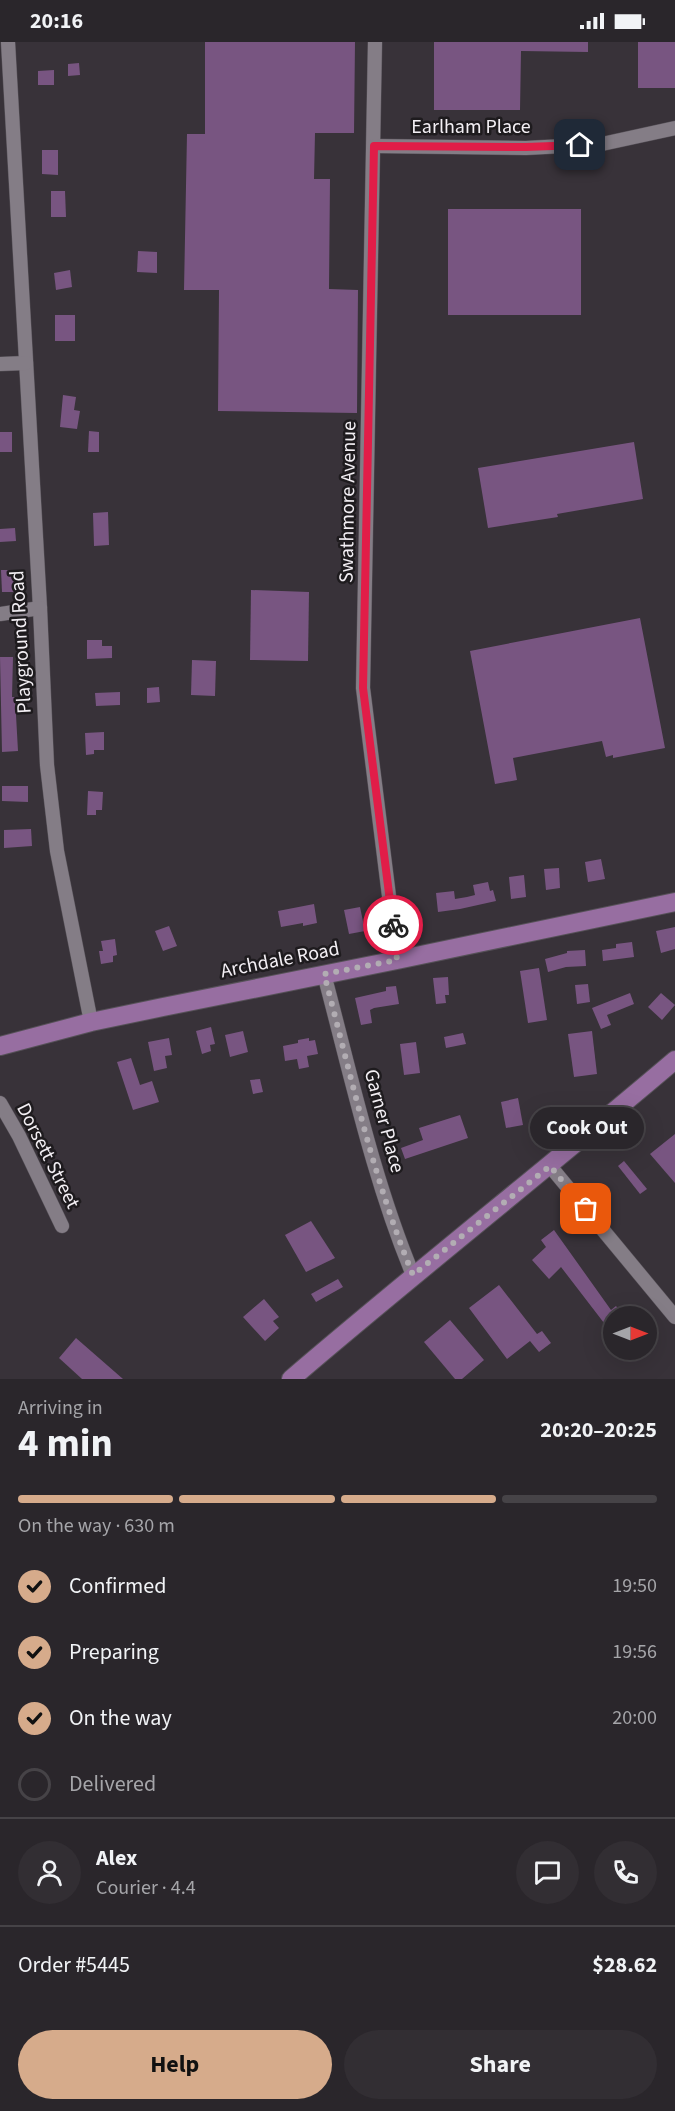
<!DOCTYPE html>
<meta charset="utf-8">
<style>
body{margin:0;font-family:"Source Sans 3",sans-serif;background:#322e33;color:#f1f3f6;height:100vh;display:flex;flex-direction:column;font-size:22px;white-space:nowrap}
*{box-sizing:border-box;margin:0}
p{font-size:20px;color:#a5a5a9}
.icon{flex:none;width:33px;height:33px;fill:none;stroke:currentColor;stroke-width:2;stroke-linecap:round;stroke-linejoin:round}
.map{position:relative;height:1337px;overflow:hidden}
.side{display:flex;flex-direction:column;background:#2a262b;flex:1}
.side>*{flex:none}
.needle{width:39px;rotate:90deg}
.fabs{position:absolute;left:603px;top:1264px;display:grid;gap:12px}
.fabs a{display:grid;place-items:center;width:54px;height:54px;border-radius:50%;background:#2a262b;box-shadow:0 6px 24px #0002,0 0 0 2px #464347;font-size:30px}
.pin{position:absolute;display:grid;place-items:center;width:51px;height:51px;color:#fff;margin:-26px;border-radius:12px;box-shadow:0 3px 9px #0006}
.courier{position:absolute;display:grid;place-items:center;width:60px;height:60px;margin:-30px;border:4px solid #e11d48;border-radius:50%;background:#fff;color:#222;box-shadow:0 2px 8px #0007}
.bubble{position:absolute;height:42px;border-radius:21px;background:#2a262b;box-shadow:0 6px 24px #0002,0 0 0 2px #464347;font-size:20px;font-weight:700;line-height:42px;text-align:center}
.headline em{font-style:normal;font-weight:700}
.headline div{display:flex;flex-direction:column-reverse}
.headline{display:flex;align-items:center;justify-content:space-between;height:102px;padding:0 18px}
h1{font-size:39px;font-weight:700;line-height:45px}
.bar{display:grid;grid-template-columns:repeat(4,1fr);gap:9px 6px;align-content:center;height:72px;padding:0 18px}
.bar i{height:8px;border-radius:4px;background:#464347}
.bar .current{background:#d6ab8b}
.bar p{grid-column:span 4}
.line{display:flex;align-items:center;gap:15px;padding:0 18px;border-top:2px solid #464347}
.line div{flex:1}
.round{display:grid;place-items:center;flex:none;width:63px;height:63px;border-radius:32px;background:#322e33}
ol{padding:0 18px;list-style:none}
li{display:flex;align-items:center;gap:18px;height:66px}
li p{margin-inline-start:auto}
li .icon{padding:6px;border-radius:50%;background:#d6ab8b;color:#111;stroke-width:4}
li:last-child{color:#a5a5a9}
li i{width:33px;height:33px;border:3px solid #464347;border-radius:50%}
.button{display:flex;gap:12px;margin-top:auto;padding:12px 18px}
.button a{flex:1;height:69px;border-radius:36px;background:#d6ab8b;color:#111;font-size:24px;font-weight:700;line-height:69px;text-align:center}
.button a+a{background:#322e33;color:#f1f3f6}
.status{display:flex;justify-content:space-between;align-items:center;height:42px;padding:0 30px;background:#2a262b;direction:ltr}
.status svg{height:16px;fill:currentColor}
.map>svg:first-child{display:block}
.building{fill:#785581}
.lines{fill:none;stroke-linecap:round;stroke-linejoin:round}
.minor-casing{stroke:#565158;stroke-width:15}
.major-casing{stroke:#565158;stroke-width:20}
.minor{stroke:#847d86;stroke-width:14}
.major{stroke:#976ea1;stroke-width:18}
.done{stroke:#b2adb3;stroke-width:6;stroke-dasharray:0 10.8}
.route{stroke:#e11d48;stroke-width:8}
.labels{text-anchor:middle;dominant-baseline:central;stroke-width:5;stroke-linejoin:round;paint-order:stroke}
.street-label{font-size:20px;fill:#f3eff4;stroke:#1e1b1e}
</style>
<div class="status"><b>20:16</b><svg viewBox="0 0 49 12"><path d="M0 12V9h3v3zM5 12V6h3v6zM10 12V3h3v9zM15 12V0h3v12zM26 1h20v11H26zM47 4h2v5h-2z"/></svg></div>
<div class="map">
<svg width="675" height="1337" viewBox="0 0 675 1337">
<rect width="100%" height="100%" fill="#383239"/>
<!-- building -->
<g class="building">
<path d="M205,0h150l-1,91h-39l-1,46h16l-1,110 29,1 -1,123 -139,-2 1,-121h-35l3,-156h18z"/>
<path d="M434,0h154v10l-67,-1 -1,59h-86z"/>
<rect x="638" y="0" width="37" height="46"/>
<path d="M79,21l1,12 -12,1v-12z"/>
<path d="M54,28v15h-16v-14z"/>
<path d="M42,108h16v25l-16,-1z"/>
<path d="M51,149h14l1,26h-15z"/>
<rect x="448" y="167" width="133" height="106"/>
<path d="M138,209l19,1v21l-20,-1z"/>
<path d="M70,228l2,17 -16,3 -2,-17z"/>
<rect x="55" y="273" width="20" height="26"/>
<path d="M63,353l13,2 -2,13 6,1 -3,18 -17,-2z"/>
<path d="M89,389l10,1v20h-11z"/>
<rect x="0" y="390" width="12" height="20"/>
<path d="M634,400l9,57 -86,15 1,3 -70,11 -10,-60z"/>
<path d="M108,470l1,33 -15,1 -1,-33z"/>
<path d="M15,486l1,13 -16,1v-13z"/>
<path d="M1,528h17v22h-16z"/>
<path d="M251,548l58,2 -1,69 -58,-1z"/>
<path d="M640,576l25,130 -52,10v-3l-7,2 -4,-16 -89,17 4,22 -22,4 -25,-133z"/>
<path d="M87,598h15v6h10v12l-25,1z"/>
<path d="M0,615h13l-1,40h3l3,54 -16,1z"/>
<path d="M192,618l24,1 -1,35 -24,-1z"/>
<path d="M159,645l1,15 -13,1v-15z"/>
<path d="M120,650v13l-24,1 -1,-13z"/>
<path d="M104,690v18h-10v4l-8,1 -1,-22z"/>
<path d="M2,744h26v16l-26,-1z"/>
<path d="M88,749l15,1 -1,18h-6v5h-9z"/>
<path d="M31,787l1,17 -28,2v-18z"/>
<path d="M601,817l4,20 -17,3 -3,-20z"/>
<path d="M559,826l1,20 -14,2 -2,-21z"/>
<path d="M524,833l2,22 -15,2 -2,-22z"/>
<path d="M488,840l2,9 3,-1 3,11 -36,8 -22,3 -2,-19 18,-2 1,8 12,-2 8,-2 -2,-10z"/>
<path d="M314,862l3,19 -14,3v-3l-22,4 -3,-16z"/>
<path d="M360,865l5,24 -16,3 -5,-24z"/>
<path d="M169,884l8,20 -14,5 -8,-20z"/>
<path d="M675,885v22l-14,4 -5,-22z"/>
<path d="M115,897l2,16 -4,1v6l-12,2 -2,-13h4l-2,-10z"/>
<path d="M632,900l2,15 -31,4 -1,-11 14,-2v-4z"/>
<path d="M585,908l1,16 -20,1 -18,5 -3,-13 22,-6v-2z"/>
<path d="M539,926l8,52 -19,3 -8,-52z"/>
<path d="M448,935l1,18h-4l1,8 -10,1 -3,-26z"/>
<path d="M588,942l2,18 -13,2 -2,-19z"/>
<path d="M396,944l3,18 -25,4 -4,2 2,13 -11,2 -6,-27 31,-7v-4z"/>
<path d="M630,951l4,11 -27,11 4,10 -10,4 -9,-21z"/>
<path d="M661,951l14,12 -13,15 -14,-13z"/>
<path d="M211,985l4,17 -5,1 1,6 -9,3 -6,-23z"/>
<path d="M243,989l5,21 -18,5 -5,-22z"/>
<path d="M592,989l5,43 -23,3 -6,-43z"/>
<path d="M463,991l3,11 -20,4 -2,-11z"/>
<path d="M169,996l3,17 -7,1 2,12 -13,3 -6,-29z"/>
<path d="M309,996v3l6,-1 3,14 -11,2 2,11 -10,2 -2,-10 -12,2 -2,-15 15,-3v-3z"/>
<path d="M416,1000l4,31 -16,2 -4,-31z"/>
<path d="M131,1016l9,27 12,-4 7,21 -26,8 -16,-48z"/>
<path d="M260,1037l3,13 -10,2 -3,-14z"/>
<path d="M518,1056l5,27 -17,3 -5,-26z"/>
<path d="M460,1073l8,23 -63,21 -4,-11 22,-8 -4,-12z"/>
<path d="M675,1092v49l-25,-29z"/>
<path d="M624,1119l23,28 -7,5 -22,-28z"/>
<path d="M311,1179l24,37 -29,14 -21,-37z"/>
<path d="M554,1188l57,80 5,-4 8,11h-10v19l-53,-69 -12,12 -17,-19 14,-13 -5,-7z"/>
<path d="M338,1237l5,8 -27,15 -5,-8z"/>
<path d="M499,1243l38,49 5,-3 9,12 -12,9 -9,-11 -23,18 -38,-51z"/>
<path d="M264,1257l15,18 -6,4 6,7 -14,13 -22,-24z"/>
<path d="M450,1278l34,40 -22,19h-7l-31,-37z"/>
<path d="M76,1296l47,41h-41l-23,-21z"/>
</g>
<g class="lines">
<!-- minor casing -->
<g class="minor-casing">
<g id="minor">
<path d="M8,0l32,566 7,157 10,86 34,171"/>
<path d="M375,0l-12,646 34,272"/>
<path d="M374,104l152,2 76,-4 73,-16"/>
<path d="M0,322l26,-1"/>
<path d="M0,572l40,-6"/>
<path d="M324,932c27,101 49,205 89,301"/>
<path d="M0,1061l19,33 43,90"/>
<path d="M550,1124l125,151"/>
</g>
</g>
<!-- major casing -->
<g class="major-casing">
<g id="major">
<path d="M0,1004l91,-24 72,-15 234,-47 278,-58"/>
<path d="M291,1337c126,-108 257,-211 384,-319"/>
</g>
</g>
<!-- minor -->
<use href="#minor" class="minor"/>
<!-- major -->
<use href="#major" class="major"/>
</g>
<g class="lines">
<!-- done -->
<path class="done" d="M393,883l4,35 -73,14c27,101 49,205 89,301l137,-109 36,43"/>
<!-- route -->
<path class="route" d="M393,883l-30,-237 11,-542 152,1 54,-2"/>
</g>
<g class="labels">
<!-- street labels -->
<g class="street-label">
<text x="471" y="85">Earlham Place</text>
<text transform="translate(348 460) rotate(-89)">Swathmore Avenue</text>
<text transform="translate(21 600) rotate(-93)">Playground Road</text>
<text transform="translate(280 918) rotate(-11)">Archdale Road</text>
<text transform="translate(384 1079) rotate(75)">Garner Place</text>
<text transform="translate(48 1114) rotate(63)">Dorsett Street</text>
</g>
</g>
</svg>
<div class="fabs">
<a><svg class="needle" viewBox="-14 -14 28 28"><path d="M0-13l5 13h-10z" fill="#e53935"/><path d="M0 13l5-13h-10z" fill="#a5a5a9"/></svg></a>
</div>
<div class="pin" style="left:586px;top:1167px;background:#ea580c"><svg class="icon" aria-label="bag" viewBox="0 0 24 24"><path d="M5 8h14l-1 12H6zM9 8a3 3 0 0 1 6 0"/></svg></div>
<div class="pin" style="left:580px;top:103px;background:#1f2937"><svg class="icon" aria-label="home" viewBox="0 0 24 24"><path d="M3 11l9-7 9 7M6 9v11h12V9"/></svg></div>
<div class="courier" style="left:393px;top:883px"><svg class="icon" aria-label="bike" viewBox="0 0 24 24"><circle cx="6" cy="16" r="4"/><circle cx="18" cy="16" r="4"/><path d="M6 16l4-8h5l3 8M10 8l3 8H6M13 5h3"/></svg></div>
<div class="bubble" style="left:530px;top:1065px;width:114px">Cook Out</div>
</div>
<section class="side">
<div class="headline"><div><h1>4 min</h1><p>Arriving in</p></div><em>20:20–20:25</em></div>
<div class="bar"><i class="current"></i><i class="current"></i><i class="current"></i><i></i><p>On the way · 630 m</p></div>
<ol>
<li><svg class="icon" aria-label="check" viewBox="0 0 24 24"><path d="M5 12l5 5 9-10"/></svg>Confirmed<p>19:50</p></li>
<li><svg class="icon" aria-label="check" viewBox="0 0 24 24"><path d="M5 12l5 5 9-10"/></svg>Preparing<p>19:56</p></li>
<li><svg class="icon" aria-label="check" viewBox="0 0 24 24"><path d="M5 12l5 5 9-10"/></svg>On the way<p>20:00</p></li>
<li><i></i>Delivered</li>
</ol>
<div class="line" style="height:108px"><a class="round"><svg class="icon" aria-label="person" viewBox="0 0 24 24"><circle cx="12" cy="8" r="4"/><path d="M4 21q1-7 8-7t8 7"/></svg></a><div><b>Alex</b><p>Courier · 4.4</p></div><a class="round"><svg class="icon" aria-label="chat" viewBox="0 0 24 24"><path d="M4 5h16v11H9l-5 4z"/></svg></a><a class="round"><svg class="icon" aria-label="phone" viewBox="0 0 24 24"><path d="M5 4h4l2 5-3 2q2 4 5 5l2-3 5 2v4C11 20 4 13 5 4z"/></svg></a></div>
<div class="line" style="height:78px"><div>Order #5445</div><b>$28.62</b></div>
<div class="button"><a>Help</a><a>Share</a></div>
</section>
